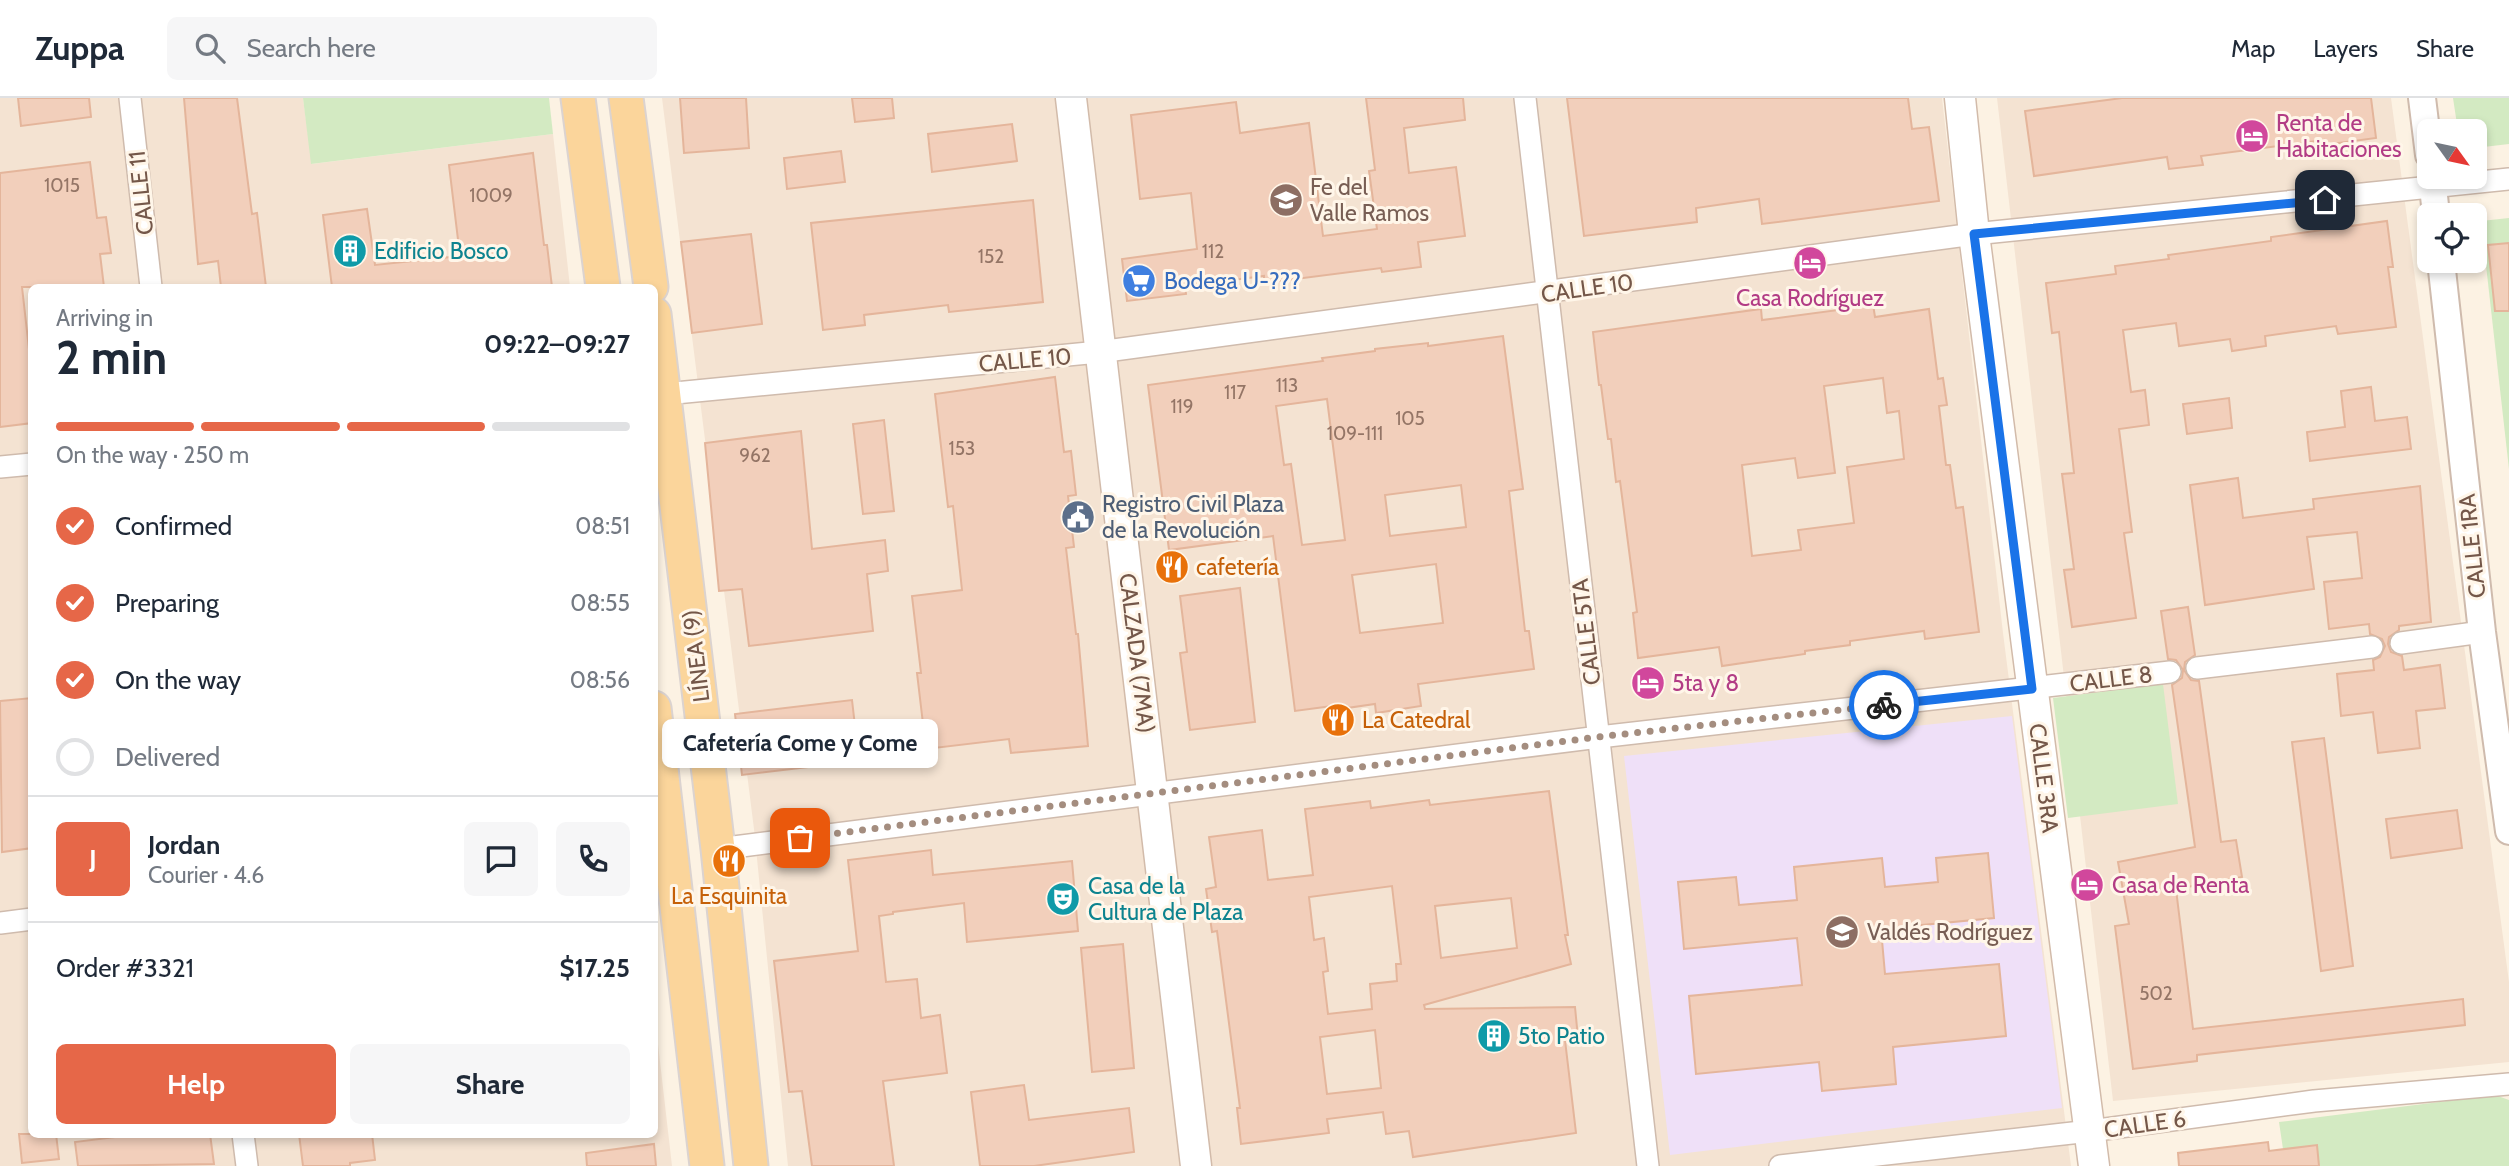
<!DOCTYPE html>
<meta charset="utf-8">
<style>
body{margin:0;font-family:Cabin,sans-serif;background:#f6f6f7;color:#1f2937;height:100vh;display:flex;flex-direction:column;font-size:26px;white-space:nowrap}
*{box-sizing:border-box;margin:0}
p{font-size:23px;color:#747a83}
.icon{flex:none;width:38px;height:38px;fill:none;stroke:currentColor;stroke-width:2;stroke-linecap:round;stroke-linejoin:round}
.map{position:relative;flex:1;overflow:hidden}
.panel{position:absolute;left:28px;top:186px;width:630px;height:854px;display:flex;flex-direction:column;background:#fff;border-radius:10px;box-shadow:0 4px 10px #0003}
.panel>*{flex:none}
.needle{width:46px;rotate:123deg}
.tools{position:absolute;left:2417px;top:21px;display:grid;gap:14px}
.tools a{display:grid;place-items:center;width:70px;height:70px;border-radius:10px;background:#fff;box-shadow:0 4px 10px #0003;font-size:35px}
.pin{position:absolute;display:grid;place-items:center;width:60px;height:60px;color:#fff;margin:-30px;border-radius:14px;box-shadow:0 4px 10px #0006}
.courier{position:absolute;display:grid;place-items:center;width:70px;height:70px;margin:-35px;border:5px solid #1a73e8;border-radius:50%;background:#fff;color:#222;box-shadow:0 2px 9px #0007}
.bubble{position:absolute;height:49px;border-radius:10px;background:#fff;box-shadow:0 4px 10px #0003;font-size:23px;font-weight:700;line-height:49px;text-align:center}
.summary em{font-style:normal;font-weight:700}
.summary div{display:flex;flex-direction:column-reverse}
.summary{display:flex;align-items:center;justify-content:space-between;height:119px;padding:0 28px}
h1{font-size:46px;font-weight:700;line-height:52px}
.bar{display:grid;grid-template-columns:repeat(4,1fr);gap:10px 7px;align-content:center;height:84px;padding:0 28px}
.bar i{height:9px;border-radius:5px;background:#e0e1e3}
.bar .current{background:#e66748}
.bar p{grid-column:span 4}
.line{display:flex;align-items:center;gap:18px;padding:0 28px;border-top:2px solid #e0e1e3}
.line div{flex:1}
.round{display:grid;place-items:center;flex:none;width:74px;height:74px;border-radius:10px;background:#f6f6f7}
ol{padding:0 28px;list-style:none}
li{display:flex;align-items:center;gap:21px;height:77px}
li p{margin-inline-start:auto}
li .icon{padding:7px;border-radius:50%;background:#e66748;color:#fff;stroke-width:4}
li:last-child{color:#747a83}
li i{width:38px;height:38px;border:4px solid #e0e1e3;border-radius:50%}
.button{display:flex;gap:14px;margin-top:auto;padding:14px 28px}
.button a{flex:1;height:80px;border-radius:10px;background:#e66748;color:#fff;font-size:28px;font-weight:700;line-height:80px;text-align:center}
.button a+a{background:#f6f6f7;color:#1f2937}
header{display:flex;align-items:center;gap:42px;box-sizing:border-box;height:98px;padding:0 35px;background:#fff;border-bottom:2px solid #e0e1e3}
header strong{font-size:33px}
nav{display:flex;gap:38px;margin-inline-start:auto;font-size:24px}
.search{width:490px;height:63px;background:#f6f6f7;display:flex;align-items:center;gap:18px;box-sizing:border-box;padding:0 24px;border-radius:10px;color:#747a83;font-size:26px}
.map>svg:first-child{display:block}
.residential{fill:#f4e3d2}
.education{fill:#efe0f8}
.green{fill:#d3eac2}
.building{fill:#f2cfbb;stroke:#e4b59b;stroke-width:2;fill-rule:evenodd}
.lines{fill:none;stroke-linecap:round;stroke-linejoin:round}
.minor-casing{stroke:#cfbbad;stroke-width:24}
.tertiary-casing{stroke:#cfbbad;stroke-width:30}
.secondary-casing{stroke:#d2bbaa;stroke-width:33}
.primary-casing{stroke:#dbd3d0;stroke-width:37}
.minor{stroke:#fff;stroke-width:21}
.tertiary{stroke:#fff;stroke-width:26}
.secondary{stroke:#fff;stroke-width:30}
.primary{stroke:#fbd59b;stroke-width:33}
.done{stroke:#a48d7f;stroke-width:7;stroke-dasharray:0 12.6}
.route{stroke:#1a73e8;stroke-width:9}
.labels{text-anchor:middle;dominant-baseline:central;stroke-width:6;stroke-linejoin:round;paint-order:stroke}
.number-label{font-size:19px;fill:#947566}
.hotel-label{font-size:23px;fill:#b23c85;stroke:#fff6e9;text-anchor:start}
.education-label{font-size:23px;fill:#785e54;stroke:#fff6e9;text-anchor:start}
.street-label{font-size:23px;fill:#745749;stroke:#fff6e9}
.culture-label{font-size:23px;fill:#0d838f;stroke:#fff6e9;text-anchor:start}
.shop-label{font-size:23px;fill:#366cbe;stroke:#fff6e9;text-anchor:start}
.service-label{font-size:23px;fill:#4e5e75;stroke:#fff6e9;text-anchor:start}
.food-label{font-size:23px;fill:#c56008;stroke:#fff6e9;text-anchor:start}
</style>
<header>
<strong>Zuppa</strong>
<div class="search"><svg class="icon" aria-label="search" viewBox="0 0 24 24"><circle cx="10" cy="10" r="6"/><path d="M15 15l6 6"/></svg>Search here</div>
<nav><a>Map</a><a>Layers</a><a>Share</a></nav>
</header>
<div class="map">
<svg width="2509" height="1068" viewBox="0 0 2509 1068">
<rect width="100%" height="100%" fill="#fcf2e3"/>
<!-- residential -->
<g class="residential">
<path d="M0,0h303l9,66 241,-30 17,153h-538v847h622l1,-116 17,148h-672z"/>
<path d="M662,0h1280l61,535 68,533h-1283l-34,-337z"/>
<path d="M1997,0h394l118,884v80l-396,39z"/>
</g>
<!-- education -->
<path class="education" d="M2012,618l50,392 -392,47 -46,-399z"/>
<!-- green -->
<g class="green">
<path d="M303,0h246l4,36 -242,30z"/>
<path d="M2453,0h56v46l-34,4 -1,-17h-16z"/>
<path d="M2509,120v251l-28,-248z"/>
<path d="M2163,586l15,120 -110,14 -15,-120z"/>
<path d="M2495,997l14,5v66h-190l-2,-21 -34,4 -4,-27z"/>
</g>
<!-- building -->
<g class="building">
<path d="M18,0h71l2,19 -70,9z"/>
<path d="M184,0h53l15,116 5,-1 9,74h-45l-3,-26 -20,3z"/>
<path d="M680,0h66l3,50 -65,5z"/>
<path d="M852,0h40l2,20 -39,4z"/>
<path d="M1366,0h97l2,22 -61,8 5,45 47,-6 9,69 -47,6 3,25 -39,5 -1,-4 -117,15v-7l-79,10 1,8 -59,7 -5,-42 75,-10 -6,-56 -51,6 -9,-84 105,-13 4,31 69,-10 14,113 54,-7 -8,-58 6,-1z"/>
<path d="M1567,0h341l4,31 17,-2 10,74 -177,23 -3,-25 -63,9 1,14 -113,14z"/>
<path d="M2122,0h249l5,40 -52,7v-5l-123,16 2,9 -34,4 -2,-12 -133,19 -9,-65z"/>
<path d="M1012,26l5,37 -85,11 -4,-38z"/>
<path d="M841,53l4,31 -58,7 -3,-31z"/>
<path d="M533,55l11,92h3l5,42h-220l-9,-72 44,-6 8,56 85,-9 -11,-91z"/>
<path d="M90,64l7,56 9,-1 5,36 -11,1 4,33h-82l7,62h3v74l-32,4v-254z"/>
<path d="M1033,102l10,102 -94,10 -1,-7 -84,10 1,10 -42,5 -12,-107z"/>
<path d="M2387,123l6,46h-5l8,60 -58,7 -2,-8 -71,10 1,10 -34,5 -2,-12 -51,7 -3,-23 -53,7 8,62 14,-2 4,35 -30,4 13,103 -8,1 12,85 -64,9 -8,-57 10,-1 -12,-95 12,-1 -15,-141 -7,1 -6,-50 70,-9 -1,-8 54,-7 -1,-4 103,-14v-4z"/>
<path d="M751,136l11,90 -70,9 -11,-91z"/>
<path d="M2509,145v68h-14l-7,-66z"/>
<path d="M1872,200l3,19 54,-8 9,70 5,-1 4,27 -8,1 7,59h4l6,43 7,-1 16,125 -54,7 -1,-8 -74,10v4l-45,6v3l-83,12 -3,-19 -81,11 -5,-45 4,-1 -17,-131 -4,1 -5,-43h-3l-7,-54h-2l-6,-53 168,-23 1,11 84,-11 -1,-8zM1883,280l4,35 12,-2 5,48 -57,8 7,56 -56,7 3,20 -49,6 -10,-91 53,-7 3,20 37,-5 -11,-87z"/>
<path d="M1503,238l20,153 -14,2 16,140h4l5,38 -116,15 3,22 -45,7 -1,-9 -35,5v-4l-45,6 -22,-175 -104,14 -21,-165 175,-24 -1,-3 53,-7v-2l53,-6v3zM1327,301l18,141 -43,5 -11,-81 -7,1 -8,-59zM1461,387l5,42 -76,9 -5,-41zM1436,466l7,59 -83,10 -8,-58z"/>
<path d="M1055,279l9,75 7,-1 5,44 -8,1 6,51 -8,1 10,86h2l10,112 -77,7 -2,-14 -83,10 -9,-76h4l-9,-77 50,-6 -9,-84 -5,1 -13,-113z"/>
<path d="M2371,289l4,34 32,-4 4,32 -101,12 -3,-29 38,-5 -4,-36z"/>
<path d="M2229,300l3,30 -45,6 -4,-30z"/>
<path d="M884,322l10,91 -31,3 -10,-90z"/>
<path d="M801,333l11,118 73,-9 3,31 -21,3 6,57 -124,15 -7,-57 -23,2 -14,-148z"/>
<path d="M2238,380l5,40 71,-9 -1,-10 107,-13 11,136 -32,4v4l-10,7 -1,7 3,8 11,4 2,14 36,-5 5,43 -29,3 4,37 -42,5 -5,-41 -32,4 -4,-42 37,-4 -1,-10 7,-3 5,-11 -3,-7 -12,-5 -1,-10 -40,5 -5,-47 38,-4 -5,-46 -50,5 7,52 -109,16 -15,-120z"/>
<path d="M1240,490l15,134 -65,8 -10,-77 7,-1 -7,-56z"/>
<path d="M2188,509l7,48 -10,7 -1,8 7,10 8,1 22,161 15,-2 6,37 -66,12 17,140 270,-30 2,26 -268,30v6l-64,8 -18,-143 14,-2 -11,-62 77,-15 -23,-162 10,-7 1,-8 -7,-10 -8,-1 -7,-48z"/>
<path d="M32,600v150l-30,4 -2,-151z"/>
<path d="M852,602l7,61 -117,14 -7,-61z"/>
<path d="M2324,640l29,228 -32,5 -29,-229z"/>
<path d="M1549,693l19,144h-3l6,29 -147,41 1,4 150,-2 3,31 -13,2 11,93 -163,24 -4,-26 -23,3 -3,-22 -56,7 2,14 -88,11 -4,-36h3l-23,-177 -5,1 -6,-43 10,-2 -7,-50 53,-7 6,50 45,-5 -8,-66 65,-8 1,7 58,-8 1,5zM1392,788l9,78h-5l1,17 -27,3 2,25 -44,5 -5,-42 5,-1 -4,-33 -10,2 -5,-43zM1511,800l6,50 -76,10 -6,-52zM1375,932l6,58 -54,6 -7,-57z"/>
<path d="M2457,712l5,38 -71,10 -5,-39z"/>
<path d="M931,752l2,25 139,-14 6,70 -111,11 -3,-39 -71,9v2l-14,2 7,66 31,-3 4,39 19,-3 7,58 -64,8 11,85h-82l-10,-75 -13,1 -15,-131 84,-10 -10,-91z"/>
<path d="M1988,755l6,65 -113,11 4,45 114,-10 7,72 -113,11 3,37 -74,7 -3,-29 -123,12 -7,-78 113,-11 -5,-47 -113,11 -6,-67 58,-5 3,28 58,-5 -3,-33 88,-9 3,29 53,-5 -2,-24z"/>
<path d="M1123,846l11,124 -42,4 -11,-124z"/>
<path d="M1024,987l5,35 100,-12 5,44 -100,14h-54l-9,-74z"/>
<path d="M19,1036h37l3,25 -37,4z"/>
<path d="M139,1036h71l4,30 -136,2 -3,-24z"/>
<path d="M299,1036h73l3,26 -25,3v3h-47z"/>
<path d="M2268,1044l1,9 48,-6 2,21h-140l-1,-13z"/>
<path d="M654,1046l2,22h-69l-1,-13z"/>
</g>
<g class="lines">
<!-- minor casing -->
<g class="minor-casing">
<g id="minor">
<path d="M130,0l21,189"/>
<path d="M1525,0l123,1068"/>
<path d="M665,296l434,-42 875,-118 535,-55"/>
<path d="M0,369l32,-3"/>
<path d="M2401,545l81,-11"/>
<path d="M2197,570l175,-21"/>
<path d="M718,751l881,-112 571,-65"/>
<path d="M0,825l32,-4"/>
<path d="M243,1036l4,32"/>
<path d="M1780,1068l310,-35 224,-30 195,-17"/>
</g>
</g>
<!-- tertiary casing -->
<g class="tertiary-casing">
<g id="tertiary">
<path d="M2422,0l7,57"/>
<path d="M2432,79l4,38"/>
<path d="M2441,163l41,371 27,199"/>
</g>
</g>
<!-- secondary casing -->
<g class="secondary-casing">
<g id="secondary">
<path d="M1071,0c39,356 85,712 125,1068"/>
<path d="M1960,0l14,136 120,932"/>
</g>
</g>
<!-- primary casing -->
<g class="primary-casing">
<g id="primary">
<path d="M578,0l25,189"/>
<path d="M626,0l25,189"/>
<path d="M654,216l64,535 33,317"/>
<path d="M654,610l53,458"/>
</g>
</g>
<!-- minor -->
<use href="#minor" class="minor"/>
<!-- tertiary -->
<use href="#tertiary" class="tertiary"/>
<!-- secondary -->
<use href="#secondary" class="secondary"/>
<!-- primary -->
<use href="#primary" class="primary"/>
</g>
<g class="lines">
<!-- done -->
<path class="done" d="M800,740l798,-101 286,-32"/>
<!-- route -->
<path class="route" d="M1884,607l148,-16 -58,-455 351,-34"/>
</g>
<!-- icons -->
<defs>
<g id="hotel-disc" transform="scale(1.75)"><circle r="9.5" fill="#d1479c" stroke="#fff6e9"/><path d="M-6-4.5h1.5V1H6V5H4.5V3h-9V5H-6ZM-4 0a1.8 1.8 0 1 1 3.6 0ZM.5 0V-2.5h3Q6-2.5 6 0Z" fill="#fff"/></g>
<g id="school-disc" transform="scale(1.75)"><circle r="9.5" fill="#8d6e63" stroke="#fff6e9"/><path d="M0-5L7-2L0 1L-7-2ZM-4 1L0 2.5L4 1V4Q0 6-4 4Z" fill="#fff"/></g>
<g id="building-disc" transform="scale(1.75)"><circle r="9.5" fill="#0f9aa8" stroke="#fff6e9"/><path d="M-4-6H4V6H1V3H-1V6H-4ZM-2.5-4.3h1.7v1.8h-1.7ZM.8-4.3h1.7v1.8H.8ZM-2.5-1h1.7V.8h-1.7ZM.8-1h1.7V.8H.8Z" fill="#fff"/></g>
<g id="supermarket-disc" transform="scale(1.75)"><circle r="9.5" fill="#3f7fe0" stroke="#fff6e9"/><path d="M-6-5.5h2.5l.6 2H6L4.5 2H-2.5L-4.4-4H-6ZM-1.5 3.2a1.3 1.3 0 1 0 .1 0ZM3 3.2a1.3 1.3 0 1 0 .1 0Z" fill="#fff"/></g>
<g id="civic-disc" transform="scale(1.75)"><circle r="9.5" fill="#5c6f8a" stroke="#fff6e9"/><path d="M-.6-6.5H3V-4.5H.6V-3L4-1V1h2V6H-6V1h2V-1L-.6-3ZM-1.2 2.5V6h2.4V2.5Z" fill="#fff"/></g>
<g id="restaurant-disc" transform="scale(1.75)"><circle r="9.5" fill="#e8710a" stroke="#fff6e9"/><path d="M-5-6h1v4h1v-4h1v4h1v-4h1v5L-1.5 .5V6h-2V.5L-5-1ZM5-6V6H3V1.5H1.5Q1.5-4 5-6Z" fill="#fff"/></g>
<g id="theatre-disc" transform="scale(1.75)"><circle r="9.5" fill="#0f9aa8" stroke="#fff6e9"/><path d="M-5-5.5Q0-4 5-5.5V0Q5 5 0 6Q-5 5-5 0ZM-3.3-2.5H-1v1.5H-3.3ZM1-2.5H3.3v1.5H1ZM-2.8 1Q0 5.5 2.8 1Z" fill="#fff"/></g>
</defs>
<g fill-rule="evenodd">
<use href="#hotel-disc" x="2252" y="38"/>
<use href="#school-disc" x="1286" y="102"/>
<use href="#building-disc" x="350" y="153"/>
<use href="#hotel-disc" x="1810" y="165"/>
<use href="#supermarket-disc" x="1139" y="183"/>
<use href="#civic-disc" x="1078" y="419"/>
<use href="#restaurant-disc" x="1172" y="469"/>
<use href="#hotel-disc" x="1648" y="585"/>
<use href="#restaurant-disc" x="1338" y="622"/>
<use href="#restaurant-disc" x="729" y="763"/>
<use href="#hotel-disc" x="2087" y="787"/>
<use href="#theatre-disc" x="1063" y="801"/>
<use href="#school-disc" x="1842" y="834"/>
<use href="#building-disc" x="1494" y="938"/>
</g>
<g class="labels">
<!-- number labels -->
<g class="number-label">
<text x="62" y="87">1015</text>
<text x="491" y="97">1009</text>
<text x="1213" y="153">112</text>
<text x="991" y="158">152</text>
<text x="1287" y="287">113</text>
<text x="1235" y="294">117</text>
<text x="1182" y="308">119</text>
<text x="1410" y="320">105</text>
<text x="1355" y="335">109-111</text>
<text x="962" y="350">153</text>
<text x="755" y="357">962</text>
<text x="2156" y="895">502</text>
</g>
<!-- hotel labels -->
<g class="hotel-label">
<text x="2276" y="25">Renta de<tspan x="2276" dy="26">Habitaciones</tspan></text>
<text x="1810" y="200" text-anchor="middle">Casa Rodríguez</text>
<text x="1672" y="585">5ta y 8</text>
<text x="2112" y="787">Casa de Renta</text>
</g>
<!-- education labels -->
<g class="education-label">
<text x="1310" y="89">Fe del<tspan x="1310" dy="26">Valle Ramos</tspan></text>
<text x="1867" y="834">Valdés Rodríguez</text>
</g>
<!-- street labels -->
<g class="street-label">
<text transform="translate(141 95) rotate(-96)">CALLE 11</text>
<text transform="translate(1587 190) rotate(-8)">CALLE 10</text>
<text transform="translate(1025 262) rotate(-5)">CALLE 10</text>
<text transform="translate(2472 448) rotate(-96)">CALLE 1RA</text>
<text transform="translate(1586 534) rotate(-97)">CALLE 5TA</text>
<text transform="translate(1137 555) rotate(83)">CALZADA (7MA)</text>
<text transform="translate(696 558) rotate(-97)">LÍNEA (9)</text>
<text transform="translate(2111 581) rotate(-7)">CALLE 8</text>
<text transform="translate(2044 680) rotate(83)">CALLE 3RA</text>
<text transform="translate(2145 1026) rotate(-8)">CALLE 6</text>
</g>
<!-- culture labels -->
<g class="culture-label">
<text x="374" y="153">Edificio Bosco</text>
<text x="1088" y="788">Casa de la<tspan x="1088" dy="26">Cultura de Plaza</tspan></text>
<text x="1518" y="938">5to Patio</text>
</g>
<!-- shop labels -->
<g class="shop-label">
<text x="1164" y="183">Bodega U-???</text>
</g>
<!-- service labels -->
<g class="service-label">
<text x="1102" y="406">Registro Civil Plaza<tspan x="1102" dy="26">de la Revolución</tspan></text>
</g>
<!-- food labels -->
<g class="food-label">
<text x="1196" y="469">cafetería</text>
<text x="1362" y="622">La Catedral</text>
<text x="729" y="798" text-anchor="middle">La Esquinita</text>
</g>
</g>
</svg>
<div class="tools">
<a><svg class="needle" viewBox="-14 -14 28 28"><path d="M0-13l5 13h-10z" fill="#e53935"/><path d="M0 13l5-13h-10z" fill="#747a83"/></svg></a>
<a><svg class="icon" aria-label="locate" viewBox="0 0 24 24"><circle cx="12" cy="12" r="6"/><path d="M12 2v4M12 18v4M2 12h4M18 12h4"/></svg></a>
</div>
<div class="pin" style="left:800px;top:740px;background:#ea580c"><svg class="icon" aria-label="bag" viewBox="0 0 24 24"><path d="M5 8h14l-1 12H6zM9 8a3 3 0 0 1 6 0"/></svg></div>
<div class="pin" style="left:2325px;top:102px;background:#1f2937"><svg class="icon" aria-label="home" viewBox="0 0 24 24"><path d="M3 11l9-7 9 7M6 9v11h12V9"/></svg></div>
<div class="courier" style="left:1884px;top:607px"><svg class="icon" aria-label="bike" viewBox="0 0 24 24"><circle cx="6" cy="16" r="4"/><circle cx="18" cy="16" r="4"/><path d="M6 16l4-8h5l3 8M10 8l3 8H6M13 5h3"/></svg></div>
<div class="bubble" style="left:662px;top:621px;width:276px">Cafetería Come y Come</div>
<section class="panel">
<div class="summary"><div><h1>2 min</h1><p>Arriving in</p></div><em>09:22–09:27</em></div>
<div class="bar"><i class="current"></i><i class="current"></i><i class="current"></i><i></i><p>On the way · 250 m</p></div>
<ol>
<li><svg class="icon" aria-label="check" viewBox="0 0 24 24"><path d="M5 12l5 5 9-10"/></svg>Confirmed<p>08:51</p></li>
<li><svg class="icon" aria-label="check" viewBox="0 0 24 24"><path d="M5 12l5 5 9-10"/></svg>Preparing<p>08:55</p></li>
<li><svg class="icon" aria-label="check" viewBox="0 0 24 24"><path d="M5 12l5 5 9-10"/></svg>On the way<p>08:56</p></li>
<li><i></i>Delivered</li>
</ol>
<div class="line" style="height:126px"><b class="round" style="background:#e66748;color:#fff">J</b><div><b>Jordan</b><p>Courier · 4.6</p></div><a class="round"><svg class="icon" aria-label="chat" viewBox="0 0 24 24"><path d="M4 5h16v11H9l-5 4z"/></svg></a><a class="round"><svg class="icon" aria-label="phone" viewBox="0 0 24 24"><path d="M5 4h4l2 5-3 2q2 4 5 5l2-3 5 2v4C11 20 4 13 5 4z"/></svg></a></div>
<div class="line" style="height:91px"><div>Order #3321</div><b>$17.25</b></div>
<div class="button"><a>Help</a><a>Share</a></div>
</section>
</div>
